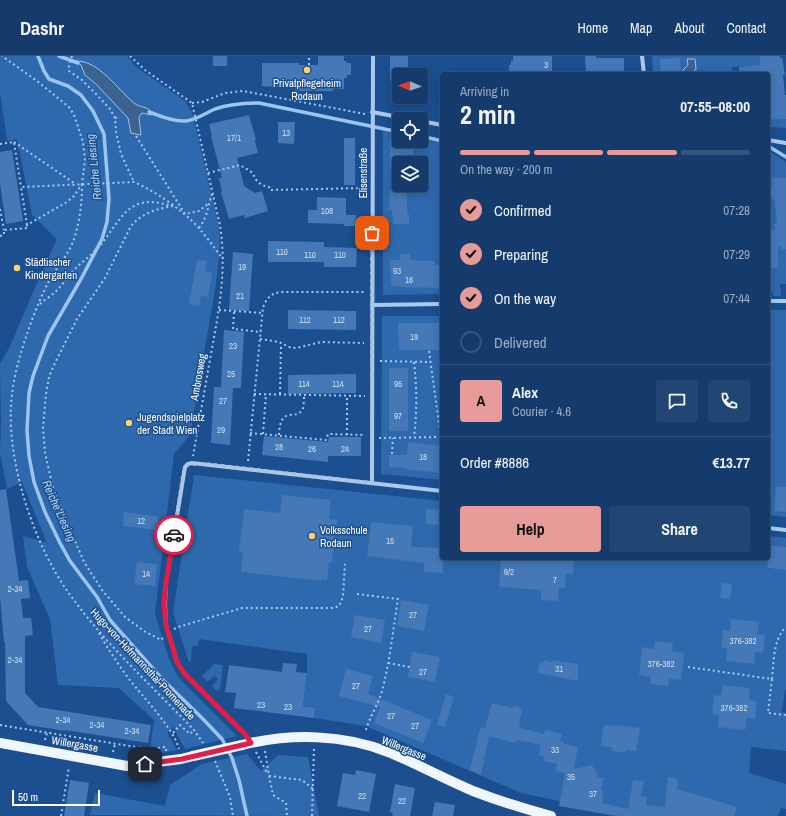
<!DOCTYPE html>
<meta charset="utf-8">
<style>
body{margin:0;font-family:"Archivo Narrow",sans-serif;background:#214673;color:#f1f3f6;height:100vh;display:flex;flex-direction:column;font-size:15px;white-space:nowrap}
*{box-sizing:border-box;margin:0}
p{font-size:13px;color:#9dadc1}
.icon{flex:none;width:22px;height:22px;fill:none;stroke:currentColor;stroke-width:2;stroke-linecap:round;stroke-linejoin:round}
.map{position:relative;flex:1;overflow:hidden}
.drawer{position:absolute;left:440px;top:16px;width:330px;height:488px;display:flex;flex-direction:column;background:#143b6b;border-radius:4px;box-shadow:0 2px 10px #0003,0 0 0 1px #33557e}
.drawer>*{flex:none}
.needle{width:26px;rotate:272deg}
.fabs{position:absolute;left:392px;top:12px;display:grid;gap:8px}
.fabs a{display:grid;place-items:center;width:36px;height:36px;border-radius:4px;background:#143b6b;box-shadow:0 2px 10px #0003,0 0 0 1px #33557e;font-size:20px}
.scale{position:absolute;left:12px;bottom:10px;width:88px;box-sizing:border-box;padding-left:4px;border:2px solid #fff;border-top:0;font-size:11px;line-height:14px;white-space:nowrap;color:#fff;-webkit-text-stroke:3px #1b4f8f;paint-order:stroke}
.pin{position:absolute;display:grid;place-items:center;width:34px;height:34px;color:#fff;margin:-17px;border-radius:8px;box-shadow:0 2px 6px #0006}
.courier{position:absolute;display:grid;place-items:center;width:40px;height:40px;margin:-20px;border:3px solid #e11d48;border-radius:50%;background:#fff;color:#222;box-shadow:0 1px 5px #0007}
.headline em{font-style:normal;font-weight:700}
.headline div{display:flex;flex-direction:column-reverse}
.headline{display:flex;align-items:center;justify-content:space-between;height:68px;padding:0 20px}
h1{font-size:26px;font-weight:700;line-height:30px}
.bar{display:grid;grid-template-columns:repeat(4,1fr);gap:6px 4px;align-content:center;height:48px;padding:0 20px}
.bar i{height:5px;border-radius:3px;background:#33557e}
.bar .on{background:#e69b98}
.bar p{grid-column:span 4}
.line{display:flex;align-items:center;gap:10px;padding:0 20px;border-top:1px solid #33557e}
.line div{flex:1}
.round{display:grid;place-items:center;flex:none;width:42px;height:42px;border-radius:4px;background:#214673}
ol{padding:0 20px;list-style:none}
li{display:flex;align-items:center;gap:12px;height:44px}
li p{margin-inline-start:auto}
li .icon{padding:4px;border-radius:50%;background:#e69b98;color:#111;stroke-width:4}
li:last-child{color:#9dadc1}
li i{width:22px;height:22px;border:2px solid #33557e;border-radius:50%}
.cta{display:flex;gap:8px;margin-top:auto;padding:8px 20px}
.cta a{flex:1;height:46px;border-radius:4px;background:#e69b98;color:#111;font-size:16px;font-weight:700;line-height:46px;text-align:center}
.cta a+a{background:#214673;color:#f1f3f6}
header{display:flex;align-items:center;gap:24px;box-sizing:border-box;height:56px;padding:0 20px;background:#143b6b;border-bottom:1px solid #33557e}
header strong{font-size:19px}
nav{display:flex;gap:22px;margin-inline-start:auto;font-size:14px}
.map>svg:first-child{display:block}
.green{fill:#2e69ad;fill-rule:evenodd}
.water{fill:#3c6290;stroke:#9cc4f0}
.lines{fill:none;stroke-linecap:round;stroke-linejoin:round}
.stream{stroke:#9cc4f0;stroke-width:3.5}
.building{fill:#4478b7}
.path{stroke:#a9c9ee;stroke-width:2;stroke-dasharray:2 3;stroke-linecap:butt}
.minor{stroke:#a9c9ee;stroke-width:4}
.primary{stroke:#f0f6ff;stroke-width:10}
.primary-bridge{stroke:#f0f6ff;stroke-width:10}
.done{stroke:#afc1d8;stroke-width:4;stroke-dasharray:0 7.2}
.route{stroke:#e11d48;stroke-width:5}
.poi-dot{fill:#ffd166;stroke:#1b4f8f;stroke-width:1.5}
.labels{text-anchor:middle;dominant-baseline:central;stroke-width:3;stroke-linejoin:round;paint-order:stroke}
.number-label{font-size:9px;fill:#d0dded}
.poi-label{font-size:11px;fill:#fff;stroke:#1b4f8f;text-anchor:start}
.street-label{font-size:11px;fill:#fff;stroke:#1b4f8f}
.water-label{font-size:12px;font-style:italic;fill:#b5d3f5;stroke:#1b4f8f}
</style>
<header>
<strong>Dashr</strong>
<nav><a>Home</a><a>Map</a><a>About</a><a>Contact</a></nav>
</header>
<div class="map">
<svg width="786" height="760" viewBox="0 0 786 760">
<rect width="100%" height="100%" fill="#1b4f8f"/>
<!-- green -->
<g class="green">
<path d="M0,0h127l9,11 49,34 7,11 27,114 1,19 -4,39 -26,151 -16,19 -19,160 14,45 9,18 59,59 -52,13 -12,-22 -6,6 10,17 -28,6 5,-36 -35,-32 -61,-3 -8,-66 -23,-52 -4,-31 24,7 -25,-61 -15,7 -7,-36 1,-30 -1,-59 10,-18 30,-70 17,-37 -25,-24 -15,-76 -10,2 -7,-49z"/>
<path d="M652,0h108v4l10,5 -38,2 -1,7h-78z"/>
<path d="M786,63v9l-18,-1v-7z"/>
<path d="M383,75l16,3v7h22v-2l21,4v151l-59,1zM399,107h22v22h-22z"/>
<path d="M768,94l18,12v74l-18,1z"/>
<path d="M786,189v39h-6l1,12h-8v-4h-5v-45z"/>
<path d="M768,254h18v207l-18,-2z"/>
<path d="M382,260h60v164l-61,-6z"/>
<path d="M194,419l248,26v57h326v-22l18,2v9l-17,-2 -2,23 19,2v120h-1l-3,22 4,1v38l-35,-4 -2,26 37,11v25l-5,-1 -3,8h-166l-25,-6 -27,-9 -39,-8 -155,-67 -52,-8 1,-10 -12,-2 4,-33v-19l-108,-15 -1,7h-6l-1,14 -2,3 -16,-51z"/>
<path d="M214,608l9,1 -3,24 -3,2 -5,-5 6,-7 -4,-3 -4,4 -3,1 -5,-5z"/>
<path d="M247,698l14,17 17,-16 30,2 11,59 -229,-1 5,-22 70,13 5,-21 32,-21z"/>
</g>
<!-- water -->
<g class="water">
<path d="M687,3h8l1,10 -5,5h-4l-4,-4 5,-5z"/>
<path d="M75,5c24,-1 42,28 59,42 6,5 14,3 18,10l-1,2 -9,-2 -3,4 2,18 -10,-2 -3,-15 -32,-34 -11,-9 -4,-10z"/>
</g>
<g class="lines">
<!-- stream -->
<g class="stream">
<path d="M38,0l6,15 5,8 19,7 13,9 12,16 11,23 5,65 -2,23 -5,17 -21,40 -33,57 -15,40 -4,17 -2,37 2,26 5,26 11,30 15,31 10,18 27,36 13,23 52,59 40,39 20,21 10,19 7,22 8,36"/>
<path d="M59,0l19,7"/>
<path d="M149,56c12,4 25,10 37,9 10,-1 20,-8 29,-12 14,-5 29,-6 44,-6l140,29"/>
<path d="M421,80l21,5"/>
<path d="M768,90l18,11"/>
</g>
</g>
<!-- building -->
<g class="building">
<rect x="213" y="0" width="14" height="10"/>
<path d="M318,0h26v5h3l-1,2h5v12h-4v3h-3v11h-11v2h-38v-3l-33,-2v-23h37v2h19z"/>
<path d="M390,0h18v19h-9v6h-9z"/>
<path d="M513,0h39v18h-43v-9h2v-4h2z"/>
<path d="M585,0h11v2h28v16h-38z"/>
<path d="M760,0h20v2h2l3,17h-2l2,20h1v24l-18,1v-46h-29v-7l21,-2z"/>
<path d="M680,2l1,16h-20l-1,-15z"/>
<path d="M249,59l7,25 -1,1 3,12 -21,5 7,28 11,7 7,-2 6,20 -23,7 -1,-3 -15,4 -8,-27h1l-3,-14h3l-11,-42h1l-3,-12z"/>
<path d="M278,66h17l-1,22 -16,-1z"/>
<rect x="344" y="82" width="11" height="47"/>
<path d="M390,83l23,5v19h-14v7h-9z"/>
<path d="M12,94l11,71 -17,3 -6,-40v-32z"/>
<path d="M772,122h14v71h-5l-1,-3h-2v22h-10v-38h7l-1,-7h3l-3,-24h-6v-12h4z"/>
<path d="M396,132l4,3h7v23h2v10h-16l-1,-14h-3l1,-19z"/>
<path d="M317,141l29,1v17h10l-1,11h-11v-2l-36,-1v-13h9z"/>
<path d="M268,185l56,1v5l33,1 -1,19h-32v-5h-56z"/>
<path d="M233,196l20,2 -4,57 -20,-1z"/>
<path d="M400,198h10v6h7v1h18v4h7v23l-42,-1v-1h-9l-1,-26h10z"/>
<path d="M197,204l10,1 -2,10 7,1 -4,25 -7,-1 -2,10 -10,-2z"/>
<path d="M288,254l68,1v19l-68,-1z"/>
<path d="M398,267h44v27h-43z"/>
<path d="M224,274l20,2 -3,56h-8l-3,57 -19,-2 3,-56h7z"/>
<rect x="389" y="312" width="19" height="63"/>
<path d="M356,318v19l-68,1v-19z"/>
<path d="M264,380l64,6 1,-5h32v19h-33v6l-66,-7z"/>
<path d="M408,386l34,4v27l-37,-4v-1l-16,-1v-12h18z"/>
<path d="M776,431h10v25l-12,-1z"/>
<path d="M6,433l13,92 9,-1 2,18 -9,1 2,19h8l2,17 -8,1v57l13,14 113,18 -3,18 -83,-13v1l-37,-6 -22,-24 -1,-59h-1l-4,-46v-106z"/>
<path d="M282,439l49,5 -2,19 8,1 -5,43 -3,-1 -2,18 -5,-1v2l-81,-9 2,-19 -4,-1 5,-43 36,4z"/>
<path d="M426,453l13,1 -1,15 -12,-1z"/>
<path d="M124,456l35,5 -2,13 -34,-4z"/>
<path d="M371,466l42,4 -2,21 31,1 1,25 -19,-1v-9l-57,-7z"/>
<path d="M769,489l17,2v23l-19,-2z"/>
<path d="M501,502h73l-1,16 -7,-1 -1,15 -6,-1 -1,14 -17,-1v-10l-42,-3z"/>
<path d="M137,506l20,2 -2,22 -21,-2z"/>
<path d="M722,527l10,1 -2,15 -10,-1z"/>
<path d="M401,544l28,5 -5,26 -27,-5z"/>
<path d="M355,559l30,5 -4,23 -30,-6z"/>
<path d="M731,563l28,3 -2,13h8l-2,18 -8,-1 -1,12 -28,-3 1,-13h-6l2,-18 7,1z"/>
<path d="M655,585l18,2 -1,8 12,2 -3,27 -12,-1 -1,7 -18,-2 1,-7 -12,-2 3,-28 12,2z"/>
<path d="M412,596l28,5 -5,25 -27,-5z"/>
<path d="M543,604l9,2 1,-2 25,4v17l-40,-8 2,-11 3,1z"/>
<path d="M283,607l14,1 -1,8 11,1 -4,33 12,2 -1,10 -80,-10 2,-15 -11,-1 4,-27 53,7z"/>
<path d="M346,613l27,7 -5,18 64,26 -9,23 -49,-20 6,-16 -41,-11z"/>
<path d="M723,629l27,3 -1,12 8,1 -2,18 -8,-1 -2,12 -27,-3 1,-12 -7,-1 2,-19 7,1z"/>
<path d="M446,638l8,3 -9,30 -8,-2z"/>
<path d="M492,647l20,5 4,-2 4,1 2,3 -3,14 1,1v3l24,6 1,-4 17,4 -2,7 4,1v2l14,3 -4,22 18,-4 5,8v4l7,1 -3,12 3,1 -2,12 26,6 5,-29 11,1 -3,15 6,1 -1,8 19,2 3,-30 10,2 -1,10 60,18 -3,9h-112l-23,-3 -40,-7 6,-33 -9,-2 1,-7 -14,-3 1,-5 -5,-1 2,-10 -24,-5 -1,3 -27,-7 -8,39 -11,-5 8,-34 3,-9 4,1z"/>
<path d="M604,669l11,1v-1l25,3 -4,23 -10,-1 -1,3 -13,-2 -1,-4 -10,-1z"/>
<path d="M356,714l20,4 -7,38 -32,-6 6,-33 12,2z"/>
<path d="M70,724l19,3 -5,33h-20z"/>
<path d="M395,728l20,4 -5,28h-18l1,-3 -3,-1z"/>
<path d="M435,746l20,3 -2,11h-21z"/>
</g>
<g class="lines">
<!-- path -->
<g class="path">
<path d="M72,0l-3,10v5l13,9 14,14 14,15 5,9 1,14 5,22 13,28"/>
<path d="M130,0l15,14 47,33 28,122c7,45 -1,85 -9,129 -6,34 -12,68 -18,102"/>
<path d="M309,9v-9"/>
<path d="M192,47l10,-1 23,-9 18,-2 122,23"/>
<path d="M115,62l5,-1"/>
<path d="M136,80l49,78 14,-3 10,-8"/>
<path d="M14,86l60,41"/>
<path d="M0,88l14,-2 7,45"/>
<path d="M208,117l32,-8 13,8c3,9 7,12 16,14l1,3 96,-2"/>
<path d="M82,128c0,18 -2,37 -8,55 -5,15 -16,27 -24,40 -9,17 -17,37 -23,55 -8,23 -15,48 -16,73 -3,58 23,137 57,185 36,51 83,93 126,138l9,13"/>
<path d="M0,153l4,21"/>
<path d="M27,169l-6,-38 113,-5c18,8 35,19 50,32 16,12 27,30 39,45"/>
<path d="M199,172c8,-10 9,-22 13,-34"/>
<path d="M0,180l4,-1v-5l24,-2 -1,-3 40,-23 7,-6 8,-12 3,-24 -2,-18 -9,-27 -5,-8 -32,-26 -35,-25"/>
<path d="M40,248c4,-4 10,-7 14,-11 9,-8 15,-18 23,-26 7,-7 16,-13 22,-20 13,-15 21,-35 39,-43 12,-4 23,-1 34,2"/>
<path d="M219,254l44,3"/>
<path d="M234,256l-1,17 28,3"/>
<path d="M260,283l19,3 10,5 7,1 25,-6 43,1"/>
<path d="M429,295l13,94"/>
<path d="M380,305l51,1"/>
<path d="M414,306c3,26 3,49 0,75"/>
<path d="M254,338l111,2"/>
<path d="M280,338l1,-50"/>
<path d="M250,377l76,7 2,-6 37,1"/>
<path d="M263,378l3,-40"/>
<path d="M279,379c1,-32 18,-12 24,-27 1,-4 1,-9 1,-13"/>
<path d="M347,379v-39"/>
<path d="M379,382l62,-1"/>
<path d="M392,398l1,-16"/>
<path d="M248,405l15,-154c4,-9 8,-14 18,-15h84"/>
<path d="M357,538l41,5c-5,31 -8,62 -16,92 -4,14 -13,27 -17,42"/>
<path d="M174,573l4,-2 64,-19h91l6,-2 4,-9 2,-33"/>
<path d="M99,577c9,16 19,31 30,46 14,18 45,50 50,70"/>
<path d="M163,582l-2,2 -17,-9 -19,-14 -23,-27 -18,-28 -30,-70 -9,-39 -2,-25 3,-34 3,-17 6,-14 22,-44 28,-41 26,-52c11,-13 25,-17 42,-20"/>
<path d="M388,607l22,4"/>
<path d="M688,611l84,12 -4,34 18,2"/>
<path d="M772,623c2,-17 1,-40 14,-52"/>
<path d="M0,669l148,24 18,-2v4"/>
<path d="M173,677l7,-8 10,9 4,-4"/>
<path d="M45,684l2,-7"/>
<path d="M265,695l4,25 4,19 13,8 1,13"/>
<path d="M113,696l2,-8"/>
<path d="M256,696l11,21"/>
<path d="M215,705l15,36 3,19"/>
<path d="M269,720l33,4 11,9"/>
<path d="M61,760l8,-49"/>
<path d="M312,760l2,-68"/>
</g>
<!-- minor -->
<g class="minor">
<path d="M642,0l2,18"/>
<path d="M372,56l37,7"/>
<path d="M421,65l21,4"/>
<path d="M768,84l18,3"/>
<path d="M768,245h18"/>
<path d="M372,249l70,-1"/>
<path d="M372,427l1,-427"/>
<path d="M768,472l18,2"/>
<path d="M251,686l-6,-8 -61,-61 -7,-11 -11,-37 -1,-21 1,-21 19,-116 3,-3 4,-1 250,28"/>
</g>
<!-- primary -->
<g class="primary">
<path d="M0,687l127,23 54,-7 12,-3"/>
<path d="M242,689c49,-12 102,-11 149,8 28,12 54,26 82,38 26,10 52,18 78,25"/>
</g>
<!-- primary-bridge -->
<path class="primary-bridge" d="M193,700l49,-11"/>
</g>
<g class="lines">
<!-- done -->
<path class="done" d="M174,479l9,-60 2,-8 3,-3h18l166,19v-250"/>
<!-- route -->
<path class="route" d="M145,708l37,-5 69,-16 -6,-9 -61,-61 -7,-11 -11,-37 -2,-21 2,-22 8,-47"/>
</g>
<!-- markers -->
<g class="poi-dot">
<circle cx="307" cy="14" r="4"/>
<circle cx="17" cy="212" r="4"/>
<circle cx="129" cy="367" r="4"/>
<circle cx="312" cy="480" r="4"/>
</g>
<g class="labels">
<!-- number labels -->
<g class="number-label">
<text x="546" y="9">3</text>
<text x="286" y="77">13</text>
<text x="234" y="82">17/1</text>
<text x="327" y="155">108</text>
<text x="282" y="196">110</text>
<text x="310" y="199">110</text>
<text x="340" y="199">110</text>
<text x="242" y="211">19</text>
<text x="397" y="215">93</text>
<text x="409" y="224">16</text>
<text x="240" y="240">21</text>
<text x="305" y="264">112</text>
<text x="339" y="264">112</text>
<text x="414" y="281">19</text>
<text x="233" y="290">23</text>
<text x="231" y="318">25</text>
<text x="304" y="328">114</text>
<text x="338" y="328">114</text>
<text x="398" y="328">95</text>
<text x="223" y="345">27</text>
<text x="398" y="360">97</text>
<text x="221" y="374">29</text>
<text x="279" y="391">28</text>
<text x="312" y="393">26</text>
<text x="345" y="393">24</text>
<text x="423" y="401">18</text>
<text x="141" y="465">12</text>
<text x="390" y="485">15</text>
<text x="509" y="516">9/2</text>
<text x="146" y="518">14</text>
<text x="555" y="524">7</text>
<text x="15" y="533">2-34</text>
<text x="413" y="559">27</text>
<text x="368" y="573">27</text>
<text x="743" y="585">376-382</text>
<text x="15" y="604">2-34</text>
<text x="661" y="608">376-382</text>
<text x="559" y="613">31</text>
<text x="423" y="616">27</text>
<text x="356" y="630">27</text>
<text x="261" y="649">23</text>
<text x="288" y="651">23</text>
<text x="734" y="652">376-382</text>
<text x="391" y="660">27</text>
<text x="63" y="664">2-34</text>
<text x="97" y="669">2-34</text>
<text x="415" y="670">27</text>
<text x="132" y="675">2-34</text>
<text x="555" y="694">33</text>
<text x="571" y="721">35</text>
<text x="593" y="738">37</text>
<text x="362" y="740">22</text>
<text x="402" y="745">22</text>
</g>
<!-- poi labels -->
<g class="poi-label">
<text x="307" y="27" text-anchor="middle">Privatpflegeheim<tspan x="307" dy="13">Rodaun</tspan></text>
<text x="25" y="206">Städtischer<tspan x="25" dy="13">Kindergarten</tspan></text>
<text x="137" y="361">Jugendspielplatz<tspan x="137" dy="13">der Stadt Wien</tspan></text>
<text x="320" y="474">Volksschule<tspan x="320" dy="13">Rodaun</tspan></text>
</g>
<!-- street labels -->
<g class="street-label">
<text transform="translate(363 117) rotate(-90)">Elisenstraße</text>
<text transform="translate(198 321) rotate(-80)">Ambrosweg</text>
<text transform="translate(143 608) rotate(47)">Hugo-von-Hofmannsthal-Promenade</text>
<text transform="translate(75 688) rotate(10)">Willergasse</text>
<text transform="translate(404 692) rotate(22)">Willergasse</text>
</g>
<!-- water labels -->
<g class="water-label">
<text transform="translate(94 111) rotate(-96)">Reiche Liesing</text>
<text transform="translate(59 455) rotate(66)">Reiche Liesing</text>
</g>
</g>
</svg>
<div class="fabs">
<a><svg class="needle" viewBox="-14 -14 28 28"><path d="M0-13l5 13h-10z" fill="#e53935"/><path d="M0 13l5-13h-10z" fill="#9dadc1"/></svg></a>
<a><svg class="icon" aria-label="locate" viewBox="0 0 24 24"><circle cx="12" cy="12" r="6"/><path d="M12 2v4M12 18v4M2 12h4M18 12h4"/></svg></a>
<a><svg class="icon" aria-label="layers" viewBox="0 0 24 24"><path d="M12 4l9 5-9 5-9-5zM3 14l9 5 9-5"/></svg></a>
</div>
<div class="scale">50 m</div>
<div class="pin" style="left:372px;top:177px;background:#ea580c"><svg class="icon" aria-label="bag" viewBox="0 0 24 24"><path d="M5 8h14l-1 12H6zM9 8a3 3 0 0 1 6 0"/></svg></div>
<div class="pin" style="left:145px;top:708px;background:#1f2937"><svg class="icon" aria-label="home" viewBox="0 0 24 24"><path d="M3 11l9-7 9 7M6 9v11h12V9"/></svg></div>
<div class="courier" style="left:174px;top:479px"><svg class="icon" aria-label="car" viewBox="0 0 24 24"><path d="M5 17H2v-5l4-1 3-4h7l3 4 3 1v5h-3M9 17h6M6 11h13"/><circle cx="7" cy="17" r="2"/><circle cx="17" cy="17" r="2"/></svg></div>
<section class="drawer">
<div class="headline"><div><h1>2 min</h1><p>Arriving in</p></div><em>07:55–08:00</em></div>
<div class="bar"><i class="on"></i><i class="on"></i><i class="on"></i><i></i><p>On the way · 200 m</p></div>
<ol>
<li><svg class="icon" aria-label="check" viewBox="0 0 24 24"><path d="M5 12l5 5 9-10"/></svg>Confirmed<p>07:28</p></li>
<li><svg class="icon" aria-label="check" viewBox="0 0 24 24"><path d="M5 12l5 5 9-10"/></svg>Preparing<p>07:29</p></li>
<li><svg class="icon" aria-label="check" viewBox="0 0 24 24"><path d="M5 12l5 5 9-10"/></svg>On the way<p>07:44</p></li>
<li><i></i>Delivered</li>
</ol>
<div class="line" style="height:72px"><b class="round" style="background:#e69b98;color:#111">A</b><div><b>Alex</b><p>Courier · 4.6</p></div><a class="round"><svg class="icon" aria-label="chat" viewBox="0 0 24 24"><path d="M4 5h16v11H9l-5 4z"/></svg></a><a class="round"><svg class="icon" aria-label="phone" viewBox="0 0 24 24"><path d="M5 4h4l2 5-3 2q2 4 5 5l2-3 5 2v4C11 20 4 13 5 4z"/></svg></a></div>
<div class="line" style="height:52px"><div>Order #8886</div><b>€13.77</b></div>
<div class="cta"><a>Help</a><a>Share</a></div>
</section>
</div>
